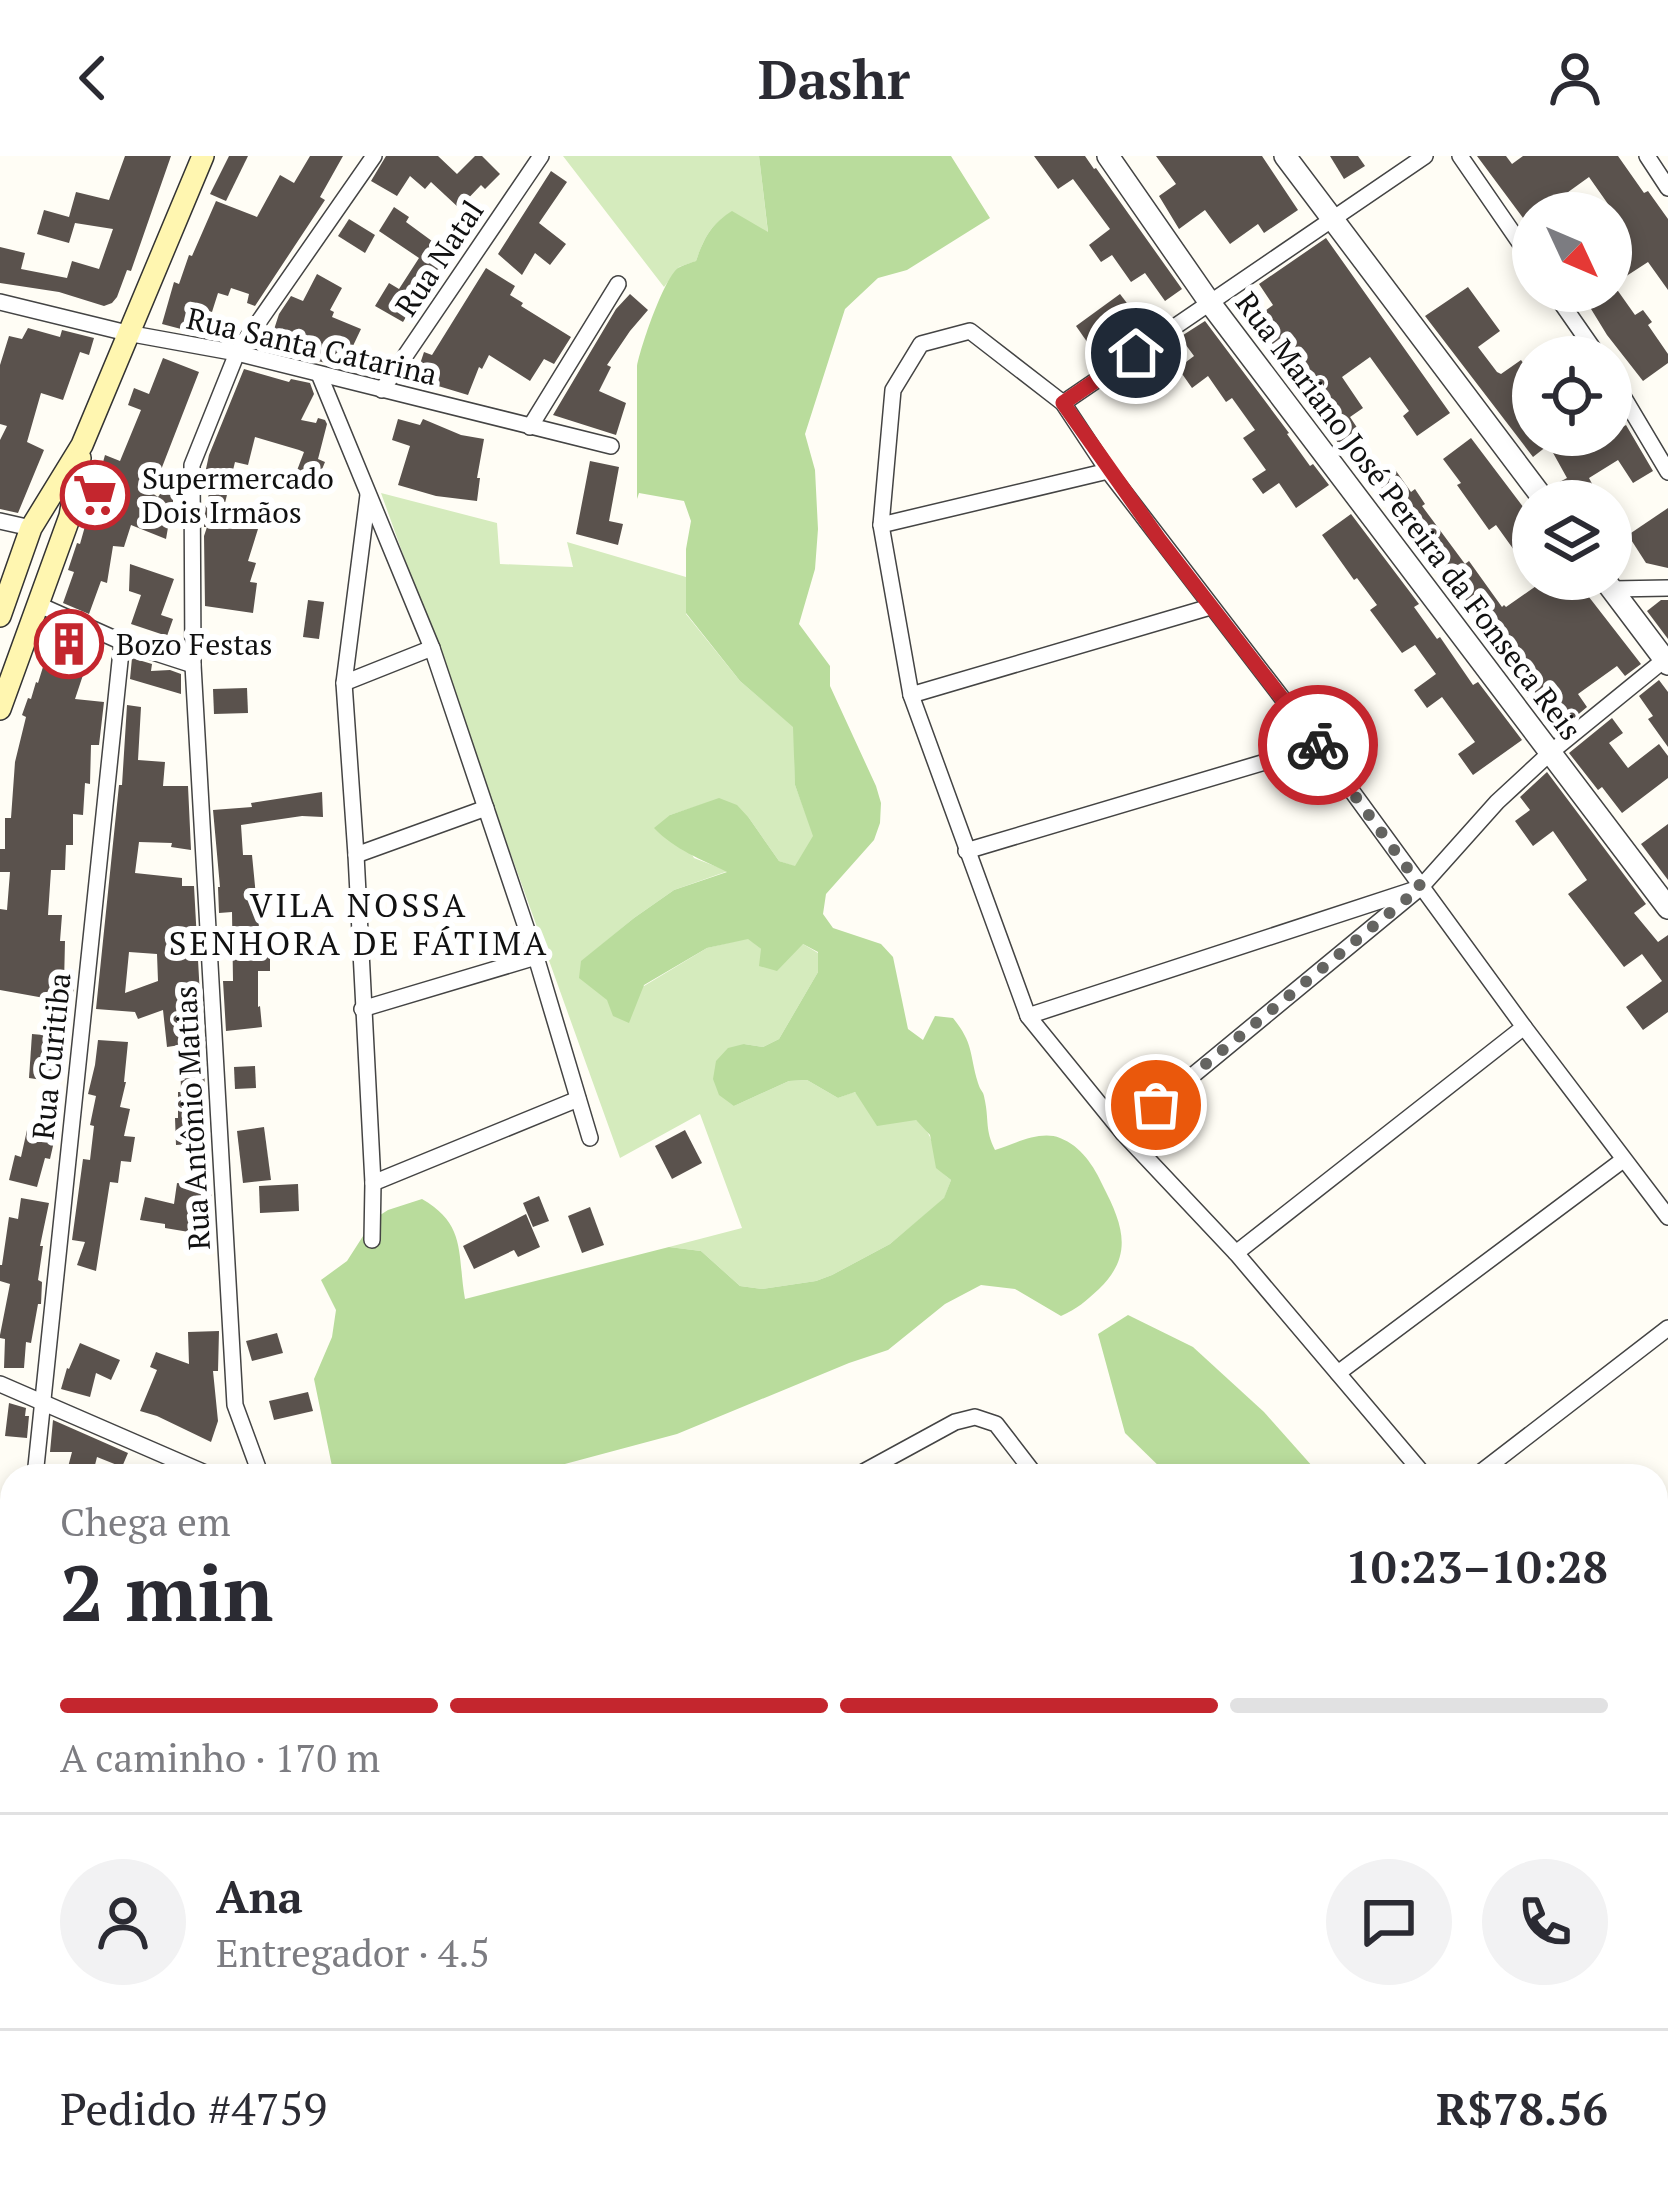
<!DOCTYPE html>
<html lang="pt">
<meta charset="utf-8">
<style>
body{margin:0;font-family:"PT Serif",serif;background:#f2f2f3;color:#2b2b33;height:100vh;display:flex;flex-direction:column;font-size:45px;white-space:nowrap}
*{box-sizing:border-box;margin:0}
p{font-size:39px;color:#7c7c81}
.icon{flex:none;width:66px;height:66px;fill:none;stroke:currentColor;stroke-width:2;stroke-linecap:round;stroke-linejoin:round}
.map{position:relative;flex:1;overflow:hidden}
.drawer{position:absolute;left:0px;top:1308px;width:1668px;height:747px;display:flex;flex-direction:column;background:#fff;border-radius:36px 36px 0 0;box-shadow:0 6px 18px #0003}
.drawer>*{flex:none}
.needle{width:78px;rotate:134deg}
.fabs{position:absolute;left:1512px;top:36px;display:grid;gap:24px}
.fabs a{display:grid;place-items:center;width:120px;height:120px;border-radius:50%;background:#fff;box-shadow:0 6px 18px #0003;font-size:60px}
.pin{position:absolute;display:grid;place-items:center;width:102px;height:102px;color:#fff;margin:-51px;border:6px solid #fff;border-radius:50%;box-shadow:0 3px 12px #0007}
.courier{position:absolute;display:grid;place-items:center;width:120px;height:120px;margin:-60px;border:9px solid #c4262e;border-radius:50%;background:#fff;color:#222;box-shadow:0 3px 15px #0007}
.summary em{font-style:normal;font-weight:800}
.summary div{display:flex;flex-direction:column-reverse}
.summary{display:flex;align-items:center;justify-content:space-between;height:204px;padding:0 60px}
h1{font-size:78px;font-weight:800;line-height:90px}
.bar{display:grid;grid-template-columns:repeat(4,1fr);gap:18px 12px;align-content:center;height:144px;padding:0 60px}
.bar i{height:15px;border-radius:9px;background:#e1e1e2}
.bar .selected{background:#c4262e}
.bar p{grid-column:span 4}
.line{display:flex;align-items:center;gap:30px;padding:0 60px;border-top:3px solid #e1e1e2}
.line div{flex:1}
.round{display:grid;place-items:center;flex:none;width:126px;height:126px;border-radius:63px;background:#f2f2f3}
header{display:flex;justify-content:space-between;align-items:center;height:156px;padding:0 60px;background:#fff;font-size:54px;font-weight:800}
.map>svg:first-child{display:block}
.farmland{fill:#f6f3d4}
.green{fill:#d5ebbd}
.forest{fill:#b9dc9c}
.pitch{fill:#e6f2cf}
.building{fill:#5a524d;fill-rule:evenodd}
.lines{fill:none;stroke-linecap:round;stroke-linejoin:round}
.minor-casing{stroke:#444;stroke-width:18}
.tertiary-casing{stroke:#444;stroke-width:24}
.secondary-casing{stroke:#333;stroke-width:24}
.minor{stroke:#fff;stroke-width:15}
.tertiary{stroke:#fff;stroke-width:21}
.secondary{stroke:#fff6b0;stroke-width:21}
.done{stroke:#646461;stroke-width:12;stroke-dasharray:0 21.6}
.route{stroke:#c4262e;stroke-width:15}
.labels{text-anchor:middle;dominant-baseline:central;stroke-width:12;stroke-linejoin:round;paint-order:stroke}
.street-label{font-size:30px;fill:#111;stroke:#fff}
.poi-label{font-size:30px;fill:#111;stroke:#fff;text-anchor:start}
.neighbourhood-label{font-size:33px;letter-spacing:3px;fill:#111;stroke:#fff}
</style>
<header><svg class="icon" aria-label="back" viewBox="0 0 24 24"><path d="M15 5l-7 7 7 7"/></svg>Dashr<svg class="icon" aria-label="person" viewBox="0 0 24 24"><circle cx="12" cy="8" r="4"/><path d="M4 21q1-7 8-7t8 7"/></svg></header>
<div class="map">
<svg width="1668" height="2054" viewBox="0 0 1668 2054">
<rect width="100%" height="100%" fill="#fffdf5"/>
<!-- farmland -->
<path class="farmland" d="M0,2013l12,2v28h178l-2,11h-188z"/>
<!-- green -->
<g class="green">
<path d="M563,0h196l9,77 -36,-21c-22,12 -28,27 -36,49l-17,6 -15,20z"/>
<path d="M381,337l116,30 3,41 73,3 -6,-25 119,35v37l54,67 54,46 1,58 19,51 -18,31 -17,-6 -30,-43 -30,-19 -49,16 24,43 34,13 -54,19 -40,28 -52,43 62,25 63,-38 41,-10 13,11 42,-5 15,9v19l-39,67 -16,8 -19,-3 -10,62 55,-25 18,-1 31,18 16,-6c24,10 66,20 76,45 10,24 -2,24 21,43l-7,19 -54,45 -58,31 -16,6 -54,8 -22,-3 -39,-35 -32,-4 73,-19 -42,-114 -80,44z"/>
</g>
<!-- forest -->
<g class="forest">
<path d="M759,0h192l39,62 -83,52 -29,8 -33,31 -40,125 10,36 3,59 -3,40 -16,55 31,42v20l46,100 5,17 -1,20 -6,17 -48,54 -3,20 10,14 48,16 12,13 15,72 15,11 12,-24 18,2c21,26 16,35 25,65 4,12 5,5 7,18 4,20 0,29 10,49 19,-6 45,-20 65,-12 21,8 34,28 43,48 20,39 31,69 -4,103 -13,12 -22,20 -38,27l-46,-27 -34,-4 -36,19 -57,46 -39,13 -172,71 -157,42h-186l-20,-97 18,-42 4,-27 -15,-30 26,-19 27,-42 14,-9 34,-11c45,26 35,55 43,100l204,-52 32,4 39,35 22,3 54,-8 16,-6 58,-31 54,-46 7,-18 -15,-12 -6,-33 -14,-15 -39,6 -22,-34 -17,6 -31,-18 -18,1 -55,25 -15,-11 -6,-16 3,-18 12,-13 16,-4 19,3 16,-8 39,-67v-20l-15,-8 -26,27 -18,-5 2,-17 -13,-10 -41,9 -63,37 -15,38 -16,-7 -6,-16 -28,-22 2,-17 53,-43 40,-28 53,-18c-26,-13 -52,-22 -73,-44l16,-13 49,-17 18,7 12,13 30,43 16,5 18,-30 -18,-51 -2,-58 -53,-46 -54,-68v-64l5,-28 -7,-20 -45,-8 -2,6v-133c4,-20 26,-86 41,-98 3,-2 14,-6 18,-7 8,-23 15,-37 36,-50l36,21z"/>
<path d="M1128,1159l65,32 71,65 57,64h-152l-44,-43 -27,-99z"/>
<path d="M1656,1655l12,12v302l-12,9z"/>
</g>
<!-- pitch -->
<path class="pitch" d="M0,1748l12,1v158l-12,-1z"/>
<!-- building -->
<g class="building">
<path d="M125,0h46l-40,115 -4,-1 -10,27 -5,6 -8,3 -45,-14 -59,-9v-36l25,6 -4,16 46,9 5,-17 27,8 14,-40 -38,-6 -6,20 -32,-9 7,-24 25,7 7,-25 33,8z"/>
<path d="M229,0h19l-22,45 -16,-7z"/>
<path d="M310,0h33l-23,41 5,3 -70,106 -8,-3 2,-9 -18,-6 -3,8 -10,-3 -6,19 -6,-2 -6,24 -38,-10 12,-42 5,2 10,-29 3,1 24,-55 41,16 23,-42 14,8z"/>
<path d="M386,0h52l19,18 18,-18h7l18,18 -15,15 -4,-4 -22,23 -28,-26 -6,7 -15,-13 -13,20 -26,-15z"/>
<path d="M1034,0h51l9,13 2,-1 86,121 -17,12 -20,-28 -14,9 -19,-27 -11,7 -12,-17 21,-16 -37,-50 -15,10z"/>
<path d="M1156,0h106l36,54 -34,23 -6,-9 -28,20 -25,-34 -26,19 -20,-33 17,-12z"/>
<path d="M1330,0h28l7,10 -21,13z"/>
<path d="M1477,0h29l6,8 11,-8h95l26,37 4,-2 20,28v71l-20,-28 -37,24v-69l4,-3 -26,-37 -50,36h-6v4l-7,5z"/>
<path d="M551,15l16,11 -28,41 27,21 -16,21 -15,-12 -13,22 -24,-21z"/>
<path d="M394,51l15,10 -3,5 45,33 -31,43 -2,-1 -15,25 -28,-16 14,-23 10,6 20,-31 -40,-27z"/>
<path d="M349,63l26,16 -10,18 -27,-17z"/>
<path d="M1326,82l124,175 -33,23 -14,-20 6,-5 -39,-54 -28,20 21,31 -13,9 10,15 -20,14 -26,-39 -4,3 -28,-37 2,-2 -34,-49 23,-17 -14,-21z"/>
<path d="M486,112l29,18 -5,9 13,8 -2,3 50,31 -17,27 -10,-5 -14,22 -41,-26 -7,14 -3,-2 -11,28 -53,-16 9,-27 8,3z"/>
<path d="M317,118l25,14 -12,22 4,2 -2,5 29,12 -18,38 -42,-10 2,-4 -33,-11 9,-28 12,-18 12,5z"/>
<path d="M1468,131l32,44 -22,16 19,25 4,2 20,-14 12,17v58h28l-28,22 -108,-141z"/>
<path d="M1580,135h38l17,24 8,-5 9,12 -4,3 20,29v9l-25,18 -36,-46z"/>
<path d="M630,138l18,16 -18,21 -23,34 4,2 -12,24 27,12 -10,32 -63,-20 63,-106z"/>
<path d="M1120,138l19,25 -47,30 -16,-23z"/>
<path d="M1205,165l84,112 -2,1 23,32 3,-2 16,21 -33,23 -17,-25 -16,11 -11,-15 14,-9 -23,-32 12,-8 -23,-32 -6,4 -18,-26 -16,12 -14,-20 16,-12 -14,-19z"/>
<path d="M28,172l32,9 2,-7 32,8 -5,17 -9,-3 -17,48 -22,-7 -14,49 17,8 -26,63 -18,-4v-69l7,-14 -7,-2v-59l9,-29 13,3z"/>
<path d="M1152,201l10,14 -17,12 -9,-15z"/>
<path d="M163,202l36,14 -47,121 6,4 15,-22v42l-3,-1 -4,23 -35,-14 -7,22 -11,-1 -6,37 -6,-2 -12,33 -26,-11 11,-31 -6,-2 9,-27 3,1 25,-89 15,6 21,-51 -13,-5 6,-17 15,6z"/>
<path d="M244,213l45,13 2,-3 19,4 4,11 -13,26 15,3 2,-5 7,2 2,4 -9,35 7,3 -11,27 -21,-8 11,-29 -5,-2 -44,-13 -7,28 -13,-3 -10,41 30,9 -4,15 7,2 -10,32 8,2 -6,19 7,1 -4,30 -48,-7 -1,-70 3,-9h-3v-18l8,-24 -8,-1v-6l5,-23z"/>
<path d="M398,263l22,6 3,-6 38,16 23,4 -7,39h3l-3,23 -41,-5 -38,-11 12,-39 -18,-6z"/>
<path d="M1626,269l27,46 -20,12 -15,-23 -29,18 12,23h-41l-8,-15 15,-8 -15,-27 29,-16 8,13z"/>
<path d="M1471,282l62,82v16l-19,14 -18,-25 -7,5 -32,-45 4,-2 -18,-24z"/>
<path d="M590,305l29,6 -10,54 14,3 -5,21 -42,-11z"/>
<path d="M1394,312l17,24 4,-3 10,15 -3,2 43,58 4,-3 33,46 2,-2 2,2 40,-28h29l66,85 -16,12 -8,-10 -39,28 9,13 -32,27 -53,-70 -14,-21 4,-3 -21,-30 -5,4 -39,-59 -5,3 -50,-74z"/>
<path d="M1668,352v60l-22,-5 -18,-28z"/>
<path d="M1351,358l68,90 -5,3 23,32 3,-2 33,48 5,-3 44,58 -49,35 -15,-21 17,-12 -33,-45 -15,11 -13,-18 22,-16 -21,-29 -13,8 -32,-43 7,-5 -20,-27 -3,2 -32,-45z"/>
<path d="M130,408l44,15 -13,36 12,4 -6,17 -36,-12 10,-29 -12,-4z"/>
<path d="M308,444l16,2 -5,37 -16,-2z"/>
<path d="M1661,444h7v39l-21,-28z"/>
<path d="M55,469l40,18 2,6 -3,19 -8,-2 -11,33 29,3 -5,43h-8l-1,39 -5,-1 -2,32 -10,-1v31h-7l-1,25h-14l-3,45h14l-2,26h5l-1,43 10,2 -2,17 -72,-13v-81l7,1 3,-38h-10v-23h5v-31h6l4,-56 11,-45 -4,-2 6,-17 3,1 5,-17 2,1 9,-29 -7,-2 8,-26 7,2z"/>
<path d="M132,502l20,6 -1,7 19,-1 11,4v20l-51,-15z"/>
<path d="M1659,524l9,12v55l-20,-28 5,-3 -14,-20z"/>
<path d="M247,532l1,25 -34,1 -1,-25z"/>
<path d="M127,549l14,2 -3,53 27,2 -2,24h25l3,64 -20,-3 1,-4 -33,-1 -4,31 47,5v8h12l14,257 -32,2 -1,-27h3v-26h3l-1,-47 -13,2 -4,-37 -25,9 -3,-7 -39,-3 23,-224h3zM129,796l28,2 1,27 -33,12z"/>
<path d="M1612,562l11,15 -14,10 19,25 31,-24 9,12v22l-46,35 -20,-26 -4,3 -29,-37z"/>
<path d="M1547,616l99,132 -12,9 24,29 10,-7v77l-25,18 -17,-23 36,-26 -20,-27 -18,13 -56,-73 19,-14 -34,-49 -20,15 -18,-25 15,-11 -10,-13z"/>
<path d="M322,636l1,25 -21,-1 -61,9 2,30h9l9,93 9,-1v24h-12v36l2,-1 2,21 -36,4 -3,-50h10l-1,-69 -13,1 -1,-26h2l-7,-77 39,-3 -1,-4z"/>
<path d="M1668,668v56l-27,-36z"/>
<path d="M32,878l33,3 -9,45 -27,-4z"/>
<path d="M98,884l30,2 -4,40h2l-6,25 10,2 -6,27 11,1 -4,25 -10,-1 -3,22 -8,-1 -14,89 -19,-6 8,-23 -13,-2 11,-81 7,1 4,-34 -4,-1 6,-29 -8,-2 7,-29z"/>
<path d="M255,910l1,22 -21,1 -1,-22z"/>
<path d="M264,971l7,53 -28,3 -6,-52z"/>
<path d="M27,974l28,7 -5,22 -5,-1 -8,29 -28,-7 6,-25 6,2z"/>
<path d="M685,974l17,33 -30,16 -17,-33z"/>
<path d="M177,1027l34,5 2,48 -48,-8v-4l-25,-4 5,-23 29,7z"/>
<path d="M298,1028l1,27 -39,2 -1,-27z"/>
<path d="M539,1040l10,25 -16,6 -10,-24z"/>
<path d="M21,1042l28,5 -9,43h3l-5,34 4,2 -1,22h-3l-7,39 -5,-1 -2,26h-20l1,-29 -5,-1v-3l10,-51 -10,-3v-16h2l7,-48 9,2z"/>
<path d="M590,1051l14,38 -22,8 -14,-37z"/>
<path d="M526,1058l14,33 -22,10 -4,-7 -40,19 -11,-23z"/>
<path d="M219,1175l-1,40h-5l5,50 -7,21 -54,-26 -17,-5 17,-41 -7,-3 6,-15 33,12 -1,-32z"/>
<path d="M277,1177l6,20 -31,8 -6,-20z"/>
<path d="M80,1187l40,17 -9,20 -15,-7 -6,24 -29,-8 6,-21 2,1z"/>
<path d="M308,1236l5,19 -39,9 -5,-19z"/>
<path d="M9,1247l17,5 -1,8h4l-2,22 -22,-2z"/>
<path d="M53,1264l75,33 -6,14 -25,-10 -4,16 -25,-6 4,-15h-22z"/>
</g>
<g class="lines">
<!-- minor casing -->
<g class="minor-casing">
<g id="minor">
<path d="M1460,0l73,106"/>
<path d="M1647,0l21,32"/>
<path d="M1553,135l46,66"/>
<path d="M0,146l127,31 110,20 374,93"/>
<path d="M319,218l113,274 104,309 54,181"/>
<path d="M1611,220l57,96"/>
<path d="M382,234l159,-234"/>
<path d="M1063,247l362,-247"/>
<path d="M530,271l88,-143"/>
<path d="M368,339l-24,188 12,172 17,328 -1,57"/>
<path d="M0,365l31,7"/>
<path d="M881,369l227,-54"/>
<path d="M1612,433l56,-1"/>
<path d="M37,448l85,38 71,23"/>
<path d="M344,527l88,-35"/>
<path d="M911,539l299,-88"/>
<path d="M966,695l353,-105"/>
<path d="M356,699l130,-47"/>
<path d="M362,853l174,-52"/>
<path d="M1028,860l385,-126"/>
<path d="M1123,977l298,-246 76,-85 54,-50 113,-92"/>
<path d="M373,1027l205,-84"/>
<path d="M1236,1097l288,-226"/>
<path d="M1338,1217l285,-213"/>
<path d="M0,1228l212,92"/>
<path d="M35,1320l87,-834"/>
<path d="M261,1320l-26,-71 -42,-740 -1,-200 45,-112 137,-197"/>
<path d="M856,1320l99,-54 20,-5 21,7 40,52"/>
<path d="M1425,1320l-189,-223 -113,-120 -95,-117 -117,-321 -30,-170 12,-135 28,-46 49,-13 93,72 45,68 211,275 205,281 144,190"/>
<path d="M1476,1320l192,-148"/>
<path d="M0,1359l12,3"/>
<path d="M1656,1399l12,-10"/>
<path d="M0,1480l12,2"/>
<path d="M1656,1576l12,13"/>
<path d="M5,1632l7,-84"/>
<path d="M0,1941l12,1"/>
<path d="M772,2043l5,11"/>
<path d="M1652,2043l12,11"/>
<path d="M238,2054l3,-11"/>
<path d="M1039,2054l19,-11"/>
<path d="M1262,2054l10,-11"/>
<path d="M1474,2054l10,-11"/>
</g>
</g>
<!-- tertiary casing -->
<g class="tertiary-casing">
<g id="tertiary">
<path d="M1108,0l102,147 458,605"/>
<path d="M1285,0l260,345"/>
<path d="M1604,423l64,85"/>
</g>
</g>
<!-- secondary casing -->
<g class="secondary-casing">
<g id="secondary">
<path d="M0,460l31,-88 51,-83 121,-289"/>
<path d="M0,553l70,-193 10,-58"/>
</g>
</g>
<!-- minor -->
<use href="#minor" class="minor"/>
<!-- tertiary -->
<use href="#tertiary" class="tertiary"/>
<!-- secondary -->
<use href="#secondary" class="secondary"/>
</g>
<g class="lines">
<!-- done -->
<path class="done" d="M1156,949l265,-218 -103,-142"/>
<!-- route -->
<path class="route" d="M1136,197l-73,50 96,136 159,206"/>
</g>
<!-- icons -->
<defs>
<g id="supermarket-ring" transform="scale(3.45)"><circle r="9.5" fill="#fff" stroke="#c4262e" stroke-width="1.5"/><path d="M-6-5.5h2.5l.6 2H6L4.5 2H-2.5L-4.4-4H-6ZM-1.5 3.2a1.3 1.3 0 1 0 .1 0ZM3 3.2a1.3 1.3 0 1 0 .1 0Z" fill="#c4262e"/></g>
<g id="building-ring" transform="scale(3.45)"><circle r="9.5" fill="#fff" stroke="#c4262e" stroke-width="1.5"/><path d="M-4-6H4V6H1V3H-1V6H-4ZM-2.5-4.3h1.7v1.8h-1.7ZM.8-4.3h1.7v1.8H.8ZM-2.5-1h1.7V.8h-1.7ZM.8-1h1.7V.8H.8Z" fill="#c4262e"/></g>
</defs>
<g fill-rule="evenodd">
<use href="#supermarket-ring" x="95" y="339"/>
<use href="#building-ring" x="69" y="488"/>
</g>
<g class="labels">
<!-- street labels -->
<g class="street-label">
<text transform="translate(439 102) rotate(-56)">Rua Natal</text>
<text transform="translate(312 190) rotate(13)">Rua Santa Catarina</text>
<text transform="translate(1409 360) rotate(53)">Rua Mariano José Pereira da Fonseca Reis</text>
<text transform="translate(51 900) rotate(-84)">Rua Curitiba</text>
<text transform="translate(192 962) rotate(-93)">Rua Antônio Matias</text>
</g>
<!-- poi labels -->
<g class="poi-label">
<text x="142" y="322">Supermercado<tspan x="142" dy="34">Dois Irmãos</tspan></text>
<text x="116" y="488">Bozo Festas</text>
</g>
<!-- neighbourhood labels -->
<g class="neighbourhood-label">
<text x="359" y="748">VILA NOSSA<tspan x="359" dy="38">SENHORA DE FÁTIMA</tspan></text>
</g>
</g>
</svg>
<div class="fabs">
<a><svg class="needle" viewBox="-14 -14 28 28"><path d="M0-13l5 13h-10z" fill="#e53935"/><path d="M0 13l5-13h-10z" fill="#7c7c81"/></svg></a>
<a><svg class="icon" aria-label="locate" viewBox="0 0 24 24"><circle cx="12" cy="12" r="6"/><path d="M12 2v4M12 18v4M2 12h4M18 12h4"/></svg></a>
<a><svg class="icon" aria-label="layers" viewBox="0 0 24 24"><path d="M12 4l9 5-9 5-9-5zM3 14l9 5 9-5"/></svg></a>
</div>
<div class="pin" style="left:1156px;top:949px;background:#ea580c"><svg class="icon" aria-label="bag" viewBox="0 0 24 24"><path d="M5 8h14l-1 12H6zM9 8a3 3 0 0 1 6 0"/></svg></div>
<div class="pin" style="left:1136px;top:197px;background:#1f2937"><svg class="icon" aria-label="home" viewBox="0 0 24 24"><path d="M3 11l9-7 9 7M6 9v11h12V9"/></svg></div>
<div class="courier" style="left:1318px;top:589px"><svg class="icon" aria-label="bike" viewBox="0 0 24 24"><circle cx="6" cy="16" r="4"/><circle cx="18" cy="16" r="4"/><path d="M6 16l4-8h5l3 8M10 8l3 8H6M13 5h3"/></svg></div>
<section class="drawer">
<div class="summary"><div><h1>2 min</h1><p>Chega em</p></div><em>10:23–10:28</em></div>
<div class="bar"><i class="selected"></i><i class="selected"></i><i class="selected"></i><i></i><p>A caminho · 170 m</p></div>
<div class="line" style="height:216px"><a class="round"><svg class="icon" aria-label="person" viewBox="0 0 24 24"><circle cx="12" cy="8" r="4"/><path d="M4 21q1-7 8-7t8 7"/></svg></a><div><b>Ana</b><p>Entregador · 4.5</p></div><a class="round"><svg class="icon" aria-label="chat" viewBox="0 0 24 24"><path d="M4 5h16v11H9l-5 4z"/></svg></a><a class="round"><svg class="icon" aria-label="phone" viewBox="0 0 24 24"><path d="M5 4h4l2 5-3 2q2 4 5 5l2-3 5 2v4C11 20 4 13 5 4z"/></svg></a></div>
<div class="line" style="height:156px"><div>Pedido #4759</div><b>R$78.56</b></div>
</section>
</div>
